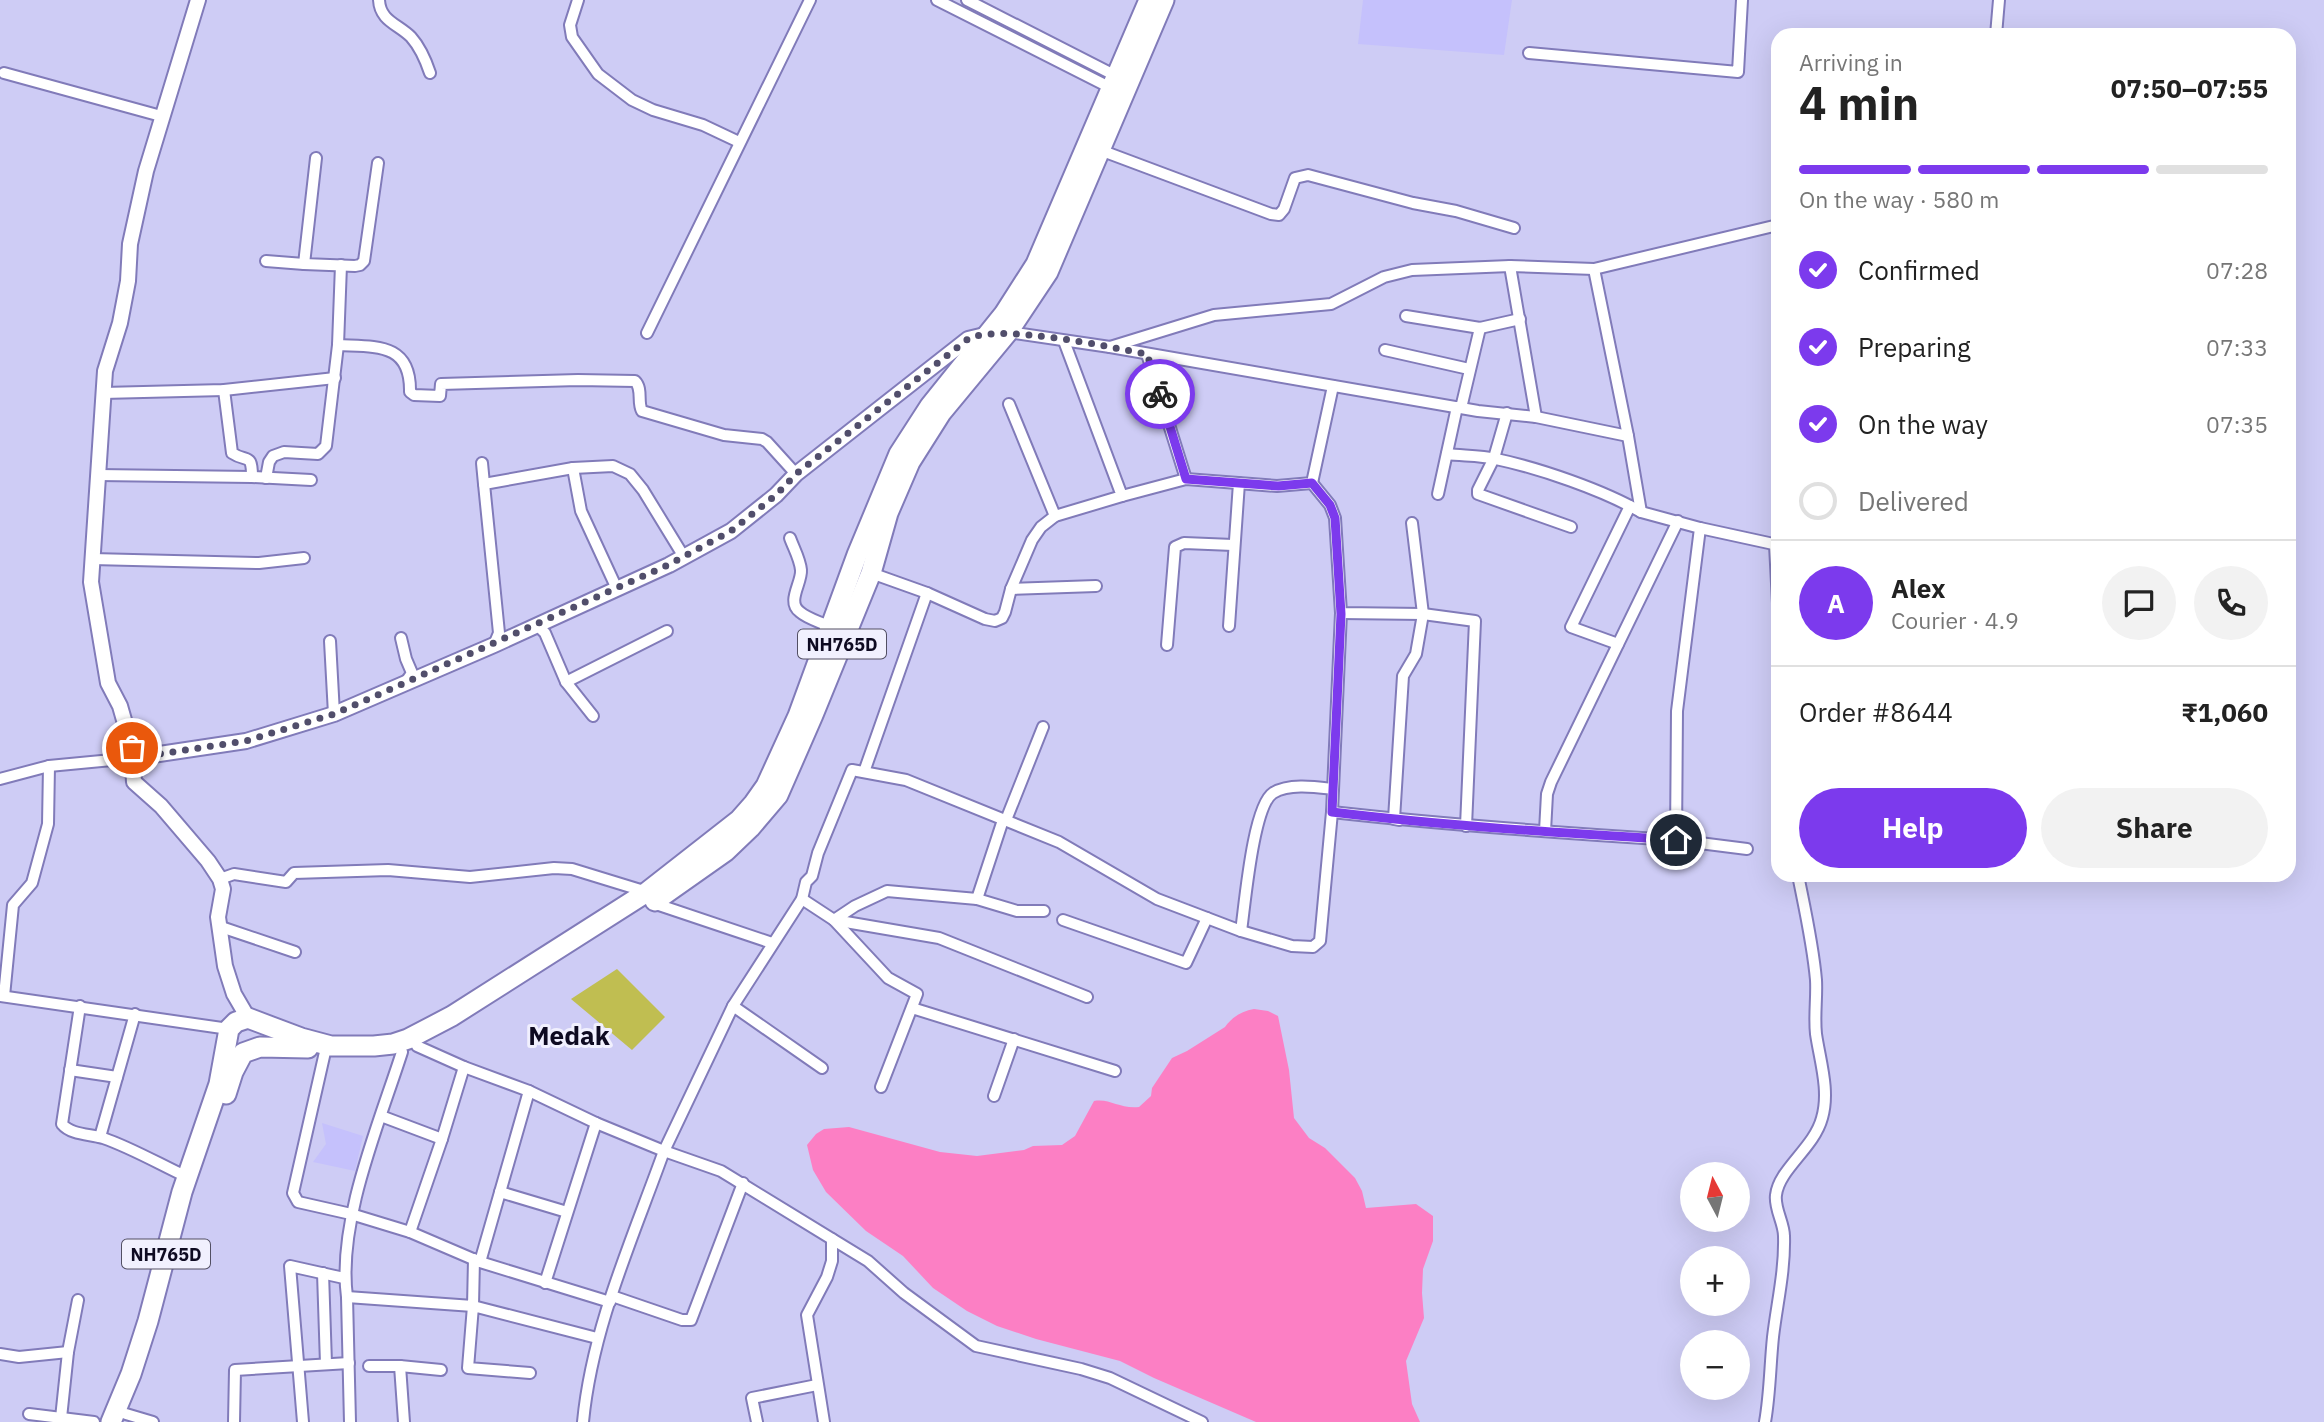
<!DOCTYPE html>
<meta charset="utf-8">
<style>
body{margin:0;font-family:"IBM Plex Sans",sans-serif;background:#f2f2f2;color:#222;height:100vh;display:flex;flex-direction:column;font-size:26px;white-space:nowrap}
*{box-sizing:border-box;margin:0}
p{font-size:23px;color:#767676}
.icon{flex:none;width:38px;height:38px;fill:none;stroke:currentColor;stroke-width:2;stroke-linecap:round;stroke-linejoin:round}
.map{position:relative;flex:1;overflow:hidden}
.sheet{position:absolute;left:1771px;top:28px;width:525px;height:854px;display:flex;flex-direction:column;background:#fff;border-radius:21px;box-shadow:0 7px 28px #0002}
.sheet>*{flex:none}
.needle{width:46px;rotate:353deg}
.controls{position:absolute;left:1680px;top:1162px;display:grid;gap:14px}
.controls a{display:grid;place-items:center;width:70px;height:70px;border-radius:50%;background:#fff;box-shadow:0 7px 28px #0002;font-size:35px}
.pin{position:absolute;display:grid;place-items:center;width:60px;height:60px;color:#fff;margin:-30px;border:4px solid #fff;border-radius:50%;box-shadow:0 2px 7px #0007}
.courier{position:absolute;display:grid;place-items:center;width:70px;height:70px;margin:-35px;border:5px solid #7c3aed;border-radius:50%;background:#fff;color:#222;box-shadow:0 2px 9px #0007}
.overview em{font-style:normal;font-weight:700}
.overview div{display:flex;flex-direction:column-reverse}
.overview{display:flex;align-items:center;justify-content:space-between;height:119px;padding:0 28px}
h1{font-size:46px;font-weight:700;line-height:52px}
.bar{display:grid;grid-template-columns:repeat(4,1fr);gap:10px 7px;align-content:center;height:84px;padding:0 28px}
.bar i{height:9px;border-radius:5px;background:#e0e0e0}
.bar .current{background:#7c3aed}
.bar p{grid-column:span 4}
.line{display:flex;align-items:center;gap:18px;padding:0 28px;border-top:2px solid #e0e0e0}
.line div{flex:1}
.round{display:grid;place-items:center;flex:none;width:74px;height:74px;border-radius:37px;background:#f2f2f2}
ol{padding:0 28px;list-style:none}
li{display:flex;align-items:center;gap:21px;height:77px}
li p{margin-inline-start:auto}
li .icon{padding:7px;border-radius:50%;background:#7c3aed;color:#fff;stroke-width:4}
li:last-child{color:#767676}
li i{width:38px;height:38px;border:4px solid #e0e0e0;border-radius:50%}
.button{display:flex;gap:14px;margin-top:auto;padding:14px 28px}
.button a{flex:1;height:80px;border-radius:42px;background:#7c3aed;color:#fff;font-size:28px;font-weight:700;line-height:80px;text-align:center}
.button a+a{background:#f2f2f2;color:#222}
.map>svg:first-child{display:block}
.built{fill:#c5c1fc}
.green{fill:#c0be51}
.water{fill:#fc7fc4}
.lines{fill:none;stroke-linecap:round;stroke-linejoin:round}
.minor-casing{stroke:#817bb9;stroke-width:14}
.tertiary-casing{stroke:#817bb9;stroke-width:18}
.trunk-casing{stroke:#817bb9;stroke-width:23}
.minor{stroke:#fff;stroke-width:10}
.tertiary{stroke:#fff;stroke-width:14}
.trunk{stroke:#fff;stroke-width:19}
.done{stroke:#514e6b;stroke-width:7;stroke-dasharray:0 12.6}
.route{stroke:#7c3aed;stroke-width:9}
.labels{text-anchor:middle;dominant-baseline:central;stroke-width:6;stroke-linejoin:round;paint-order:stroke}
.shield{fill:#f1f0fe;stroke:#524f63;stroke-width:2}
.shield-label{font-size:18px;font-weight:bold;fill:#0e0a21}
.district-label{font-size:26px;font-weight:bold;fill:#0e0a21;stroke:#f1f0fe}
</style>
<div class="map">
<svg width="2324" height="1422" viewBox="0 0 2324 1422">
<rect width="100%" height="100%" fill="#ceccf5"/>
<!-- built -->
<g class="built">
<path d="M1363,0h149l-8,55 -146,-11z"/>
<path d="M322,1123l41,13 -8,35 -42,-9 13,-18z"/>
</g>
<!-- green -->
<path class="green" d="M617,969l48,48 -33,33 -61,-51z"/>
<!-- water -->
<path class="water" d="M1254,1009l14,2 10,5 11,54 5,48 15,20 16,10 30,30 7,13 4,17 50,-4 17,12v25l-10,28 -1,24 2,25 -18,43 6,43 8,18h-164l-102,-44 -34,-17 -84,-22 -39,-13 -30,-15 -34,-23 -30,-32 -37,-25 -40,-39 -13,-22 -6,-25 9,-11 8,-5 25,-2 91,25 37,4 47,-6 9,-4 29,-1 13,-9 19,-35c16,-3 25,8 45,6l12,-11 1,-8 20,-30 15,-7 38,-24c7,-10 17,-16 29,-18z"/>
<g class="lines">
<!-- minor casing -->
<g class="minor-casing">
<g id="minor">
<path d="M379,0c1,21 19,24 32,37 8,9 15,24 19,36"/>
<path d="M578,0l-8,25 2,12 26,37 34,26 21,10 50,15 36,17"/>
<path d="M937,0l178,90"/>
<path d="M967,0l153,78"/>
<path d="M1996,35l3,-35"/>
<path d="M1529,53l209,19 4,-72"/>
<path d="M4,73l157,43"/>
<path d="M1100,150l171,64 8,1 5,-6 11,-31 13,-3 105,28 43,8 58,17"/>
<path d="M316,158l-12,106 51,2 5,-1 4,-4 14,-98"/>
<path d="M266,261l38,3"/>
<path d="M1510,266l26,151"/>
<path d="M1406,316l74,12 40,-9"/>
<path d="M1008,332l102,15 368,64 58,6 92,19"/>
<path d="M647,333l163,-333"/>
<path d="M338,345c37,2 73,-3 72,47l4,3 26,1 1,-12 137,-4 57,1c8,8 2,21 7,30l82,24 38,4 5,3 29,32"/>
<path d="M1110,347l104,-32 117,-11 53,-27 28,-7 98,-4 84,3 184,-44"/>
<path d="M1385,350l84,19"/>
<path d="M1147,354l39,125"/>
<path d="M224,390l8,63c15,10 20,-1 20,24"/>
<path d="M103,393l121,-3 111,-12"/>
<path d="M1009,404l46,112"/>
<path d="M1461,408l19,-80"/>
<path d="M1507,413l-13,45 -16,32v4l93,33"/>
<path d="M1447,454c16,2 33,1 49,5 43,9 107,31 145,53l-13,-76 -34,-167"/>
<path d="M482,463l2,21"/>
<path d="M573,468l8,43 36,78"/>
<path d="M98,475l154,2 59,3"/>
<path d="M266,478l3,-16 4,-6 11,-4 34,2 8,-8 12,-101 3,-80"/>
<path d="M1312,483l18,22 5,13 6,95 82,1 52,7 -9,205"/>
<path d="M1438,494l19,-87"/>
<path d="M1122,496l64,-17 91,7 35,-3 21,-97"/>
<path d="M1700,528l78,17"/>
<path d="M790,538c4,11 10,21 11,32 1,13 -15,32 -1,42 8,7 21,10 30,15"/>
<path d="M1775,545l3,58"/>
<path d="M92,559l167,4 45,-5"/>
<path d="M871,573l56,20 58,26 10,2 7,-3 3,-6 6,-23 21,-49 9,-13 14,-11 67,-20 -58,-155"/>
<path d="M1011,589l85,-3"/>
<path d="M537,625l8,8 21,49 27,34"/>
<path d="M1229,626l10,-143"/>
<path d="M401,638l5,21 6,14 -7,10"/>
<path d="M330,641l4,73"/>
<path d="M1618,644l-47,-17 59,-121"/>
<path d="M494,645l5,-12 -15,-149 89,-16 40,-2 17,8 13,16 41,67"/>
<path d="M1167,645l8,-98 9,-4 49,2"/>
<path d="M566,682l101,-51"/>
<path d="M864,772l63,-179"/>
<path d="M0,779l49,-13 84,-8"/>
<path d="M1332,812c115,13 229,21 344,28l1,-129 23,-183 -59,-16"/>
<path d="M1399,820l-5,-1 9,-143 13,-22 7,-40 -11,-91"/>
<path d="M1545,831l2,-37 4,-12 127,-261"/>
<path d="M1676,840l71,9"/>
<path d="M220,879l14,-5 52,8 8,-9 94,-3 82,7 84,-9 18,1 75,23"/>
<path d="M802,899l32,21 105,18 148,59"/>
<path d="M977,899l40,12h27"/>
<path d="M653,903l119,40"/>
<path d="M1063,920l123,43 21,-45"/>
<path d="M221,927l74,25"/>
<path d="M1241,931c4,-27 12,-125 32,-138 16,-10 43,-6 60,-4"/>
<path d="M0,996l229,33"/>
<path d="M4,996l9,-91 19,-22 16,-59 1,-58"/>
<path d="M80,1006l-18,118c9,11 28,10 41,14 29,10 56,26 84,39"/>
<path d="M733,1006l89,62"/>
<path d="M912,1008l203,63"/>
<path d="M417,1046l47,21 65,24 67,32 68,28c-32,89 -72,177 -81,271"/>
<path d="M325,1052l-32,141 5,9 53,12 59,18 70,30 130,40"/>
<path d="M70,1070l47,7"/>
<path d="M881,1087l36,-93 -29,-16 -54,-58 21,-14 32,-15 90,8 25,-76 4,-3 37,-93"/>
<path d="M994,1096l20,-57"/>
<path d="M381,1116l61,23"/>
<path d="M100,1137l35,-123"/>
<path d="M500,1192l67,20"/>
<path d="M410,1232l32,-93 22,-72"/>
<path d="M832,1239l36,22 36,32 72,53 105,23 29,9 92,44"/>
<path d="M480,1262l49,-171"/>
<path d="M323,1273l3,91"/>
<path d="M545,1283l51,-160"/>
<path d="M612,1296l70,24h9l52,-137"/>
<path d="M347,1297l126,9 1,-47"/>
<path d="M0,1354l19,3 49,-5"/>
<path d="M369,1366h31l4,56"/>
<path d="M400,1366l41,4"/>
<path d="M530,1373l-62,-5 5,-62 124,32"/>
<path d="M29,1414l65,8"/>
<path d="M126,1414l27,8"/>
<path d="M61,1418l7,-66 10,-52"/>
<path d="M234,1422l1,-52 114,-7"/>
<path d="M303,1422l-13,-156 54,12"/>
<path d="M350,1422l-3,-125c-10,-75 32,-173 55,-245"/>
<path d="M757,1422l-5,-24 65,-13"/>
<path d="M824,1422l-17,-107 20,-38 5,-16v-22l-111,-68 -57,-20 69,-145 69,-107 4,-17 6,-6 6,-23 34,-83 54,10 153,62 98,57 84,32 51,15 21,1 7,-6 12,-129 9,-199"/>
<path d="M1765,1422c5,-28 5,-56 8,-85 4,-34 12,-66 11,-101 0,-13 -10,-28 -8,-41 3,-26 38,-47 46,-77 8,-27 -2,-57 -6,-84 -2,-18 1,-36 0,-54 -3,-35 -11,-70 -18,-105"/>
</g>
</g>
<!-- tertiary casing -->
<g class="tertiary-casing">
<g id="tertiary">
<path d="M198,0l-52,171 -16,73 -2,37 -8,42 -15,48 -14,211 17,101 12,23 12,42 2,34 27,24 47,55 12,18 3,10 -5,28 7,49 9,28 14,24"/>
<path d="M133,758l113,-17 88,-27 160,-69 175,-80 62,-34 45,-36 20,-21 172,-135 25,-6"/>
</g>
</g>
<!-- trunk casing -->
<g class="trunk-casing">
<g id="trunk">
<path d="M655,901l71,-50 24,-23 28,-33 35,-80 58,-142 17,-60 22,-51 31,-49 67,-81 40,-60 116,-272"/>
<path d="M226,1094l7,-22 10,-19 17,-6 48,1"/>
<path d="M111,1422l20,-48 17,-53 34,-129 37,-108 10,-55 7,-7 12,-4 53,20 30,8h43l19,-2 15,-5 44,-23 195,-124 92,-72 15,-17 12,-17 32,-70 59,-161 42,-101 31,-48 74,-92 32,-50 113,-264"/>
</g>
</g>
<!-- minor -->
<use href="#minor" class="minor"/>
<!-- tertiary -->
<use href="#tertiary" class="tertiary"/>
<!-- trunk -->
<use href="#trunk" class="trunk"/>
</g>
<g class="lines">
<!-- done -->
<path class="done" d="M132,748l1,10 113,-17 88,-27 48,-21 286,-128 63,-34 45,-36 20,-21 172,-135c33,-16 140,8 179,15l13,40"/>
<!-- route -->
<path class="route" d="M1160,394l26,85 92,7 34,-3 18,22 5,13 6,96 -9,198c115,14 229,21 344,28"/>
</g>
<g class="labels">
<!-- shield labels -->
<g class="shield">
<rect x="798" y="629.5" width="88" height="29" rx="5"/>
<rect x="122" y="1239.5" width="88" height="29" rx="5"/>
</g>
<g class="shield-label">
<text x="842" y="644">NH765D</text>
<text x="166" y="1254">NH765D</text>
</g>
<!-- district labels -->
<g class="district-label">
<text x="569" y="1035">Medak</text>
</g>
</g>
</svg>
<div class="controls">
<a><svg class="needle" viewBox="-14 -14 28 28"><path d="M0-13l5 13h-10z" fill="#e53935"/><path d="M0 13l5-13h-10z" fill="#767676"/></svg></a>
<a>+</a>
<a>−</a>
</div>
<div class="pin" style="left:132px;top:748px;background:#ea580c"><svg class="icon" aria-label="bag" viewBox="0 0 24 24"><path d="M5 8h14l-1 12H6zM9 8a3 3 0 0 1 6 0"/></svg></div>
<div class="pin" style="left:1676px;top:840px;background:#1f2937"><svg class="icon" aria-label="home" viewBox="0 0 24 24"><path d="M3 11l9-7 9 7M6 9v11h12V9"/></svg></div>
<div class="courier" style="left:1160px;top:394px"><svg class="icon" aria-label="bike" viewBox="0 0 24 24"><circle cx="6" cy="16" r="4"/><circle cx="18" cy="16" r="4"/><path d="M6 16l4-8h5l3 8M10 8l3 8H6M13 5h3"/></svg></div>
<section class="sheet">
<div class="overview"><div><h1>4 min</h1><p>Arriving in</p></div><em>07:50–07:55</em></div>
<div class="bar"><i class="current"></i><i class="current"></i><i class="current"></i><i></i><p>On the way · 580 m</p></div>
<ol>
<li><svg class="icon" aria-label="check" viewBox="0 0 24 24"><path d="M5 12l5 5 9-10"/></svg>Confirmed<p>07:28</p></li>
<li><svg class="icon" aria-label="check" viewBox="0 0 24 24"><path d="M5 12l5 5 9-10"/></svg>Preparing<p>07:33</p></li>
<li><svg class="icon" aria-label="check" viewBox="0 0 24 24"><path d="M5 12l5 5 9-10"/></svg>On the way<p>07:35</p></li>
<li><i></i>Delivered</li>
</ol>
<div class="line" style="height:126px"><b class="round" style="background:#7c3aed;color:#fff">A</b><div><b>Alex</b><p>Courier · 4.9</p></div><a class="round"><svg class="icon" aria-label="chat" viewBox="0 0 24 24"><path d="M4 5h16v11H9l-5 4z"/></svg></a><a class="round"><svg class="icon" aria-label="phone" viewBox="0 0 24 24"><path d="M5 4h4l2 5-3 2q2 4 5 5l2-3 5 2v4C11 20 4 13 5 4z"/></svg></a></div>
<div class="line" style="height:91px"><div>Order #8644</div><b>₹1,060</b></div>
<div class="button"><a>Help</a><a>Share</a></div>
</section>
</div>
